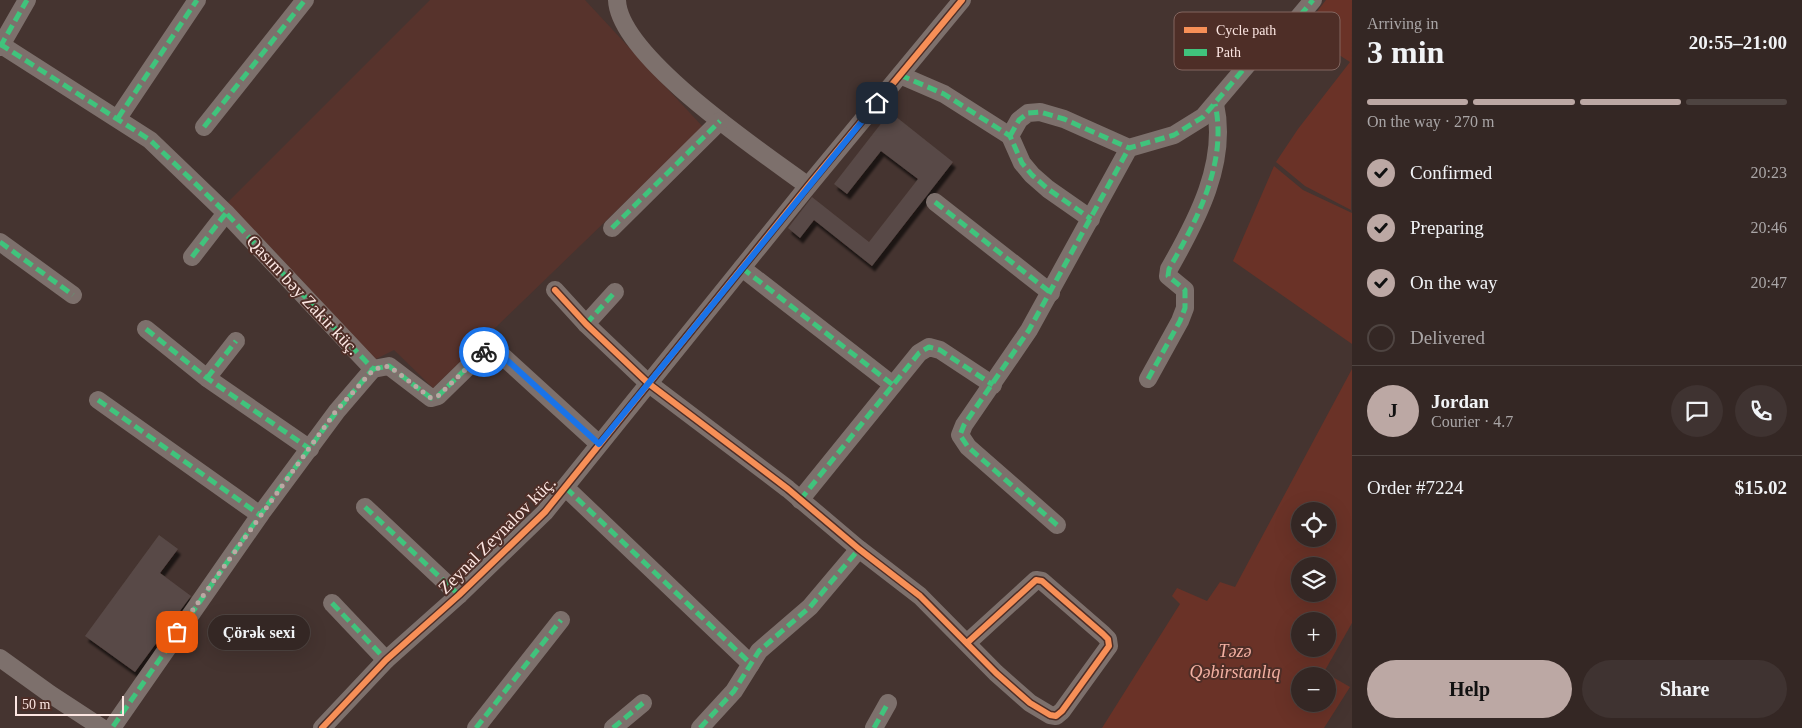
<!DOCTYPE html>
<meta charset="utf-8">
<style>
body{margin:0;font-family:"Times New Roman",serif;background:#3f3331;color:#f1f3f6;height:100vh;display:flex;flex-direction:column;font-size:19px;white-space:nowrap}
*{box-sizing:border-box;margin:0}
p{font-size:16px;color:#a9a5a6}
.icon{flex:none;width:28px;height:28px;fill:none;stroke:currentColor;stroke-width:2;stroke-linecap:round;stroke-linejoin:round}
.map{position:relative;flex:1;overflow:hidden}
.details{display:flex;flex-direction:column;background:#342724;width:450px}
.details>*{flex:none}
.buttons{position:absolute;left:1291px;top:502px;display:grid;gap:10px}
.buttons a{display:grid;place-items:center;width:45px;height:45px;border-radius:50%;background:#342724;box-shadow:0 5px 20px #0002,0 0 0 1px #4e4441;font-size:25px}
.scale{position:absolute;left:15px;bottom:12px;width:109px;box-sizing:border-box;padding-left:5px;border:2px solid #fce6e2;border-top:0;font-size:14px;line-height:18px;white-space:nowrap;color:#fce6e2;-webkit-text-stroke:4px #4e2e27;paint-order:stroke}
.pin{position:absolute;display:grid;place-items:center;width:42px;height:42px;color:#fff;margin:-21px;border-radius:10px;box-shadow:0 2px 8px #0006}
.courier{position:absolute;display:grid;place-items:center;width:50px;height:50px;margin:-25px;border:4px solid #1a73e8;border-radius:50%;background:#fff;color:#222;box-shadow:0 1px 6px #0007}
.bubble{position:absolute;height:35px;border-radius:18px;background:#342724;box-shadow:0 5px 20px #0002,0 0 0 1px #4e4441;font-size:16px;font-weight:600;line-height:35px;text-align:center}
.overview em{font-style:normal;font-weight:600}
.overview div{display:flex;flex-direction:column-reverse}
.overview{display:flex;align-items:center;justify-content:space-between;height:85px;padding:0 15px}
h1{font-size:32px;font-weight:600;line-height:38px}
.bar{display:grid;grid-template-columns:repeat(4,1fr);gap:8px 5px;align-content:center;height:60px;padding:0 15px}
.bar i{height:6px;border-radius:4px;background:#4e4441}
.bar .active{background:#bca8a4}
.bar p{grid-column:span 4}
.line{display:flex;align-items:center;gap:12px;padding:0 15px;border-top:1px solid #4e4441}
.line div{flex:1}
.round{display:grid;place-items:center;flex:none;width:52px;height:52px;border-radius:26px;background:#3f3331}
ol{padding:0 15px;list-style:none}
li{display:flex;align-items:center;gap:15px;height:55px}
li p{margin-inline-start:auto}
li .icon{padding:5px;border-radius:50%;background:#bca8a4;color:#111;stroke-width:4}
li:last-child{color:#a9a5a6}
li i{width:28px;height:28px;border:2px solid #4e4441;border-radius:50%}
.primary-button{display:flex;gap:10px;margin-top:auto;padding:10px 15px}
.primary-button a{flex:1;height:58px;border-radius:30px;background:#bca8a4;color:#111;font-size:20px;font-weight:600;line-height:58px;text-align:center}
.primary-button a+a{background:#3f3331;color:#f1f3f6}
main{display:flex;flex:1;min-height:0}
.map>svg:first-child{display:block}
.built{fill:#57332c}
.green{fill:#6a3227;fill-rule:evenodd}
.building{fill:#584946;filter:url(#shadow)}
.lines{fill:none;stroke-linecap:round;stroke-linejoin:round}
.minor{stroke:#7d706c;stroke-width:18}
.quiet{stroke:#40c37c;stroke-width:5;stroke-dasharray:10 5;stroke-linecap:butt}
.cycleway-casing{stroke:#4e2e27;stroke-width:9}
.cycleway{stroke:#f78f57;stroke-width:6}
.done{stroke:#bca8a4;stroke-width:5;stroke-dasharray:0 9}
.route{stroke:#1a73e8;stroke-width:6}
.labels{text-anchor:middle;dominant-baseline:central;stroke-width:4;stroke-linejoin:round;paint-order:stroke}
.street-label{font-size:18px;fill:#fce6e2;stroke:#4e2e27}
.park-label{font-size:18px;font-style:italic;fill:#f3b0a2;stroke:#4e2e27}
.key{fill:#4e2e27;stroke:#82655f;stroke-width:1}
.key-label{font-size:14px;fill:#fce6e2}
</style>
<main>
<div class="map">
<svg width="1352" height="728" viewBox="0 0 1352 728">
<defs>
<filter id="shadow"><feDropShadow dx="3" dy="5.5" stdDeviation="1" flood-color="#0009"/></filter>
</defs>
<rect width="100%" height="100%" fill="#453430"/>
<!-- built -->
<path class="built" d="M430,0h155l118,127 -270,261 -39,-38 -20,10 -148,-156z"/>
<!-- green -->
<g class="green">
<path d="M1326,0h26l-1,210 -46,-24 -29,-24 22,-33 52,-67 -48,-31z"/>
<path d="M1274,166l29,24 49,23v131l-119,-83z"/>
<path d="M1352,369v254l-28,49 26,15 -26,41h-222l78,-124 -8,-8 5,-8 30,13 13,-19 15,5zM1328,511v28h-28v-28zM1328,566v28h-28v-28zM1300,621h28v28h-28zM1300,676h28v28h-28z"/>
</g>
<!-- building -->
<g class="building">
<path d="M890,112l63,50 -81,104 -58,-46 -14,18 -12,-10 24,-31 57,45 49,-63 -37,-28 -34,43 -13,-10z"/>
<path d="M159,535l19,14 -18,24 31,23 -56,76 -50,-36z"/>
</g>
<g class="lines">
<!-- minor -->
<g class="minor">
<path d="M617,0c2,57 145,152 191,186"/>
<path d="M0,44l150,96 76,73 147,156 -36,42 -77,104 -148,213"/>
<path d="M0,47l27,-47"/>
<path d="M900,75l44,19 66,42 12,27 10,12 16,14 43,30"/>
<path d="M118,118l79,-118"/>
<path d="M204,127l101,-127"/>
<path d="M1010,136l9,-16 9,-7 12,-1 24,7 65,29 45,-13 29,-18 51,-60 33,-26 26,-31"/>
<path d="M935,202l116,91"/>
<path d="M612,228l108,-107"/>
<path d="M0,242l73,53"/>
<path d="M192,257l34,-44"/>
<path d="M742,268l151,117"/>
<path d="M555,290l31,34 62,59 140,106 71,60 61,47 76,77 34,30 20,12 6,1 6,-5 47,-65 -1,-7 -5,-5 -61,-53 -6,-1 -69,63"/>
<path d="M586,324l29,-32"/>
<path d="M146,329l61,49 103,71"/>
<path d="M373,369l16,-3 42,32 7,-2 44,-43 8,-4 7,2 102,93"/>
<path d="M207,378l29,-37"/>
<path d="M1148,379l32,-58 5,-13v-18l-17,-14 1,-7c28,-49 59,-107 46,-165"/>
<path d="M98,400l162,115"/>
<path d="M566,488l185,176"/>
<path d="M800,500l119,-147 10,-6 11,3 53,35"/>
<path d="M365,507l94,88"/>
<path d="M1057,525l-89,-78 -8,-12 4,-10 65,-95 100,-182"/>
<path d="M332,603l54,57"/>
<path d="M0,658l50,36 52,34"/>
<path d="M322,728l64,-68 73,-65 86,-83 263,-326 154,-186"/>
<path d="M476,728l85,-108"/>
<path d="M613,728l30,-25"/>
<path d="M700,728l34,-37 25,-40 51,-44 49,-58"/>
<path d="M874,728l14,-25"/>
</g>
<!-- quiet -->
<g class="quiet">
<path d="M0,44l150,96 76,73 147,156 -36,42 -77,104 -148,213"/>
<path d="M0,47l27,-47"/>
<path d="M900,75l44,19 66,42 12,27 10,12 16,14 43,30"/>
<path d="M118,118l79,-118"/>
<path d="M204,127l101,-127"/>
<path d="M1010,136l9,-16 9,-7 12,-1 24,7 65,29 45,-13 29,-18 51,-60 33,-26 26,-31"/>
<path d="M935,202l116,91"/>
<path d="M612,228l108,-107"/>
<path d="M0,242l73,53"/>
<path d="M192,257l34,-44"/>
<path d="M742,268l151,117"/>
<path d="M586,324l29,-32"/>
<path d="M146,329l61,49 103,71"/>
<path d="M373,369l16,-3 42,32 7,-2 44,-43 8,-4 7,2 102,93"/>
<path d="M207,378l29,-37"/>
<path d="M1148,379l32,-58 5,-13v-18l-17,-14 1,-7c28,-49 59,-107 46,-165"/>
<path d="M98,400l162,115"/>
<path d="M566,488l185,176"/>
<path d="M800,500l119,-147 10,-6 11,3 53,35"/>
<path d="M365,507l94,88"/>
<path d="M1057,525l-89,-78 -8,-12 4,-10 65,-95 100,-182"/>
<path d="M332,603l54,57"/>
<path d="M476,728l85,-108"/>
<path d="M613,728l30,-25"/>
<path d="M700,728l34,-37 25,-40 51,-44 49,-58"/>
<path d="M874,728l14,-25"/>
</g>
<!-- cycleway casing -->
<g class="cycleway-casing">
<g id="cycleway">
<path d="M555,290l31,34 62,59 140,106 71,60 61,47 76,77 34,30 20,12 6,1 6,-5 47,-65 -1,-7 -5,-5 -61,-53 -6,-1 -69,63"/>
<path d="M322,728l64,-68 73,-65 86,-83 263,-326 154,-186"/>
</g>
</g>
<!-- cycleway -->
<use href="#cycleway" class="cycleway"/>
</g>
<g class="lines">
<!-- done -->
<path class="done" d="M177,632l159,-221 38,-42 15,-3 42,32 7,-2 46,-44"/>
<!-- route -->
<path class="route" d="M484,352l6,-3 7,2 102,93 278,-341"/>
</g>
<g class="labels">
<!-- street labels -->
<g class="street-label">
<text transform="translate(303 295) rotate(47)">Qasım bəy Zakir küç.</text>
<text transform="translate(497 535) rotate(-45)">Zeynal Zeynalov küç.</text>
</g>
<!-- park labels -->
<g class="park-label">
<text x="1235" y="651">Təzə<tspan x="1235" dy="21">Qəbirstanlıq</tspan></text>
</g>
</g>
<!-- legend -->
<rect x="1174" y="12" width="166" height="58" rx="8" class="key"/>
<rect x="1184" y="27" width="23" height="6" fill="#f78f57"/>
<rect x="1184" y="49" width="23" height="7" fill="#40c37c"/>
<g class="key-label">
<text x="1216" y="35">Cycle path</text>
<text x="1216" y="57">Path</text>
</g>
</svg>
<div class="buttons">
<a><svg class="icon" aria-label="locate" viewBox="0 0 24 24"><circle cx="12" cy="12" r="6"/><path d="M12 2v4M12 18v4M2 12h4M18 12h4"/></svg></a>
<a><svg class="icon" aria-label="layers" viewBox="0 0 24 24"><path d="M12 4l9 5-9 5-9-5zM3 14l9 5 9-5"/></svg></a>
<a>+</a>
<a>−</a>
</div>
<div class="scale">50 m</div>
<div class="pin" style="left:177px;top:632px;background:#ea580c"><svg class="icon" aria-label="bag" viewBox="0 0 24 24"><path d="M5 8h14l-1 12H6zM9 8a3 3 0 0 1 6 0"/></svg></div>
<div class="pin" style="left:877px;top:103px;background:#1f2937"><svg class="icon" aria-label="home" viewBox="0 0 24 24"><path d="M3 11l9-7 9 7M6 9v11h12V9"/></svg></div>
<div class="courier" style="left:484px;top:352px"><svg class="icon" aria-label="bike" viewBox="0 0 24 24"><circle cx="6" cy="16" r="4"/><circle cx="18" cy="16" r="4"/><path d="M6 16l4-8h5l3 8M10 8l3 8H6M13 5h3"/></svg></div>
<div class="bubble" style="left:208px;top:615px;width:102px">Çörək sexi</div>
</div>
<section class="details">
<div class="overview"><div><h1>3 min</h1><p>Arriving in</p></div><em>20:55–21:00</em></div>
<div class="bar"><i class="active"></i><i class="active"></i><i class="active"></i><i></i><p>On the way · 270 m</p></div>
<ol>
<li><svg class="icon" aria-label="check" viewBox="0 0 24 24"><path d="M5 12l5 5 9-10"/></svg>Confirmed<p>20:23</p></li>
<li><svg class="icon" aria-label="check" viewBox="0 0 24 24"><path d="M5 12l5 5 9-10"/></svg>Preparing<p>20:46</p></li>
<li><svg class="icon" aria-label="check" viewBox="0 0 24 24"><path d="M5 12l5 5 9-10"/></svg>On the way<p>20:47</p></li>
<li><i></i>Delivered</li>
</ol>
<div class="line" style="height:90px"><b class="round" style="background:#bca8a4;color:#111">J</b><div><b>Jordan</b><p>Courier · 4.7</p></div><a class="round"><svg class="icon" aria-label="chat" viewBox="0 0 24 24"><path d="M4 5h16v11H9l-5 4z"/></svg></a><a class="round"><svg class="icon" aria-label="phone" viewBox="0 0 24 24"><path d="M5 4h4l2 5-3 2q2 4 5 5l2-3 5 2v4C11 20 4 13 5 4z"/></svg></a></div>
<div class="line" style="height:65px"><div>Order #7224</div><b>$15.02</b></div>
<div class="primary-button"><a>Help</a><a>Share</a></div>
</section>
</main>
